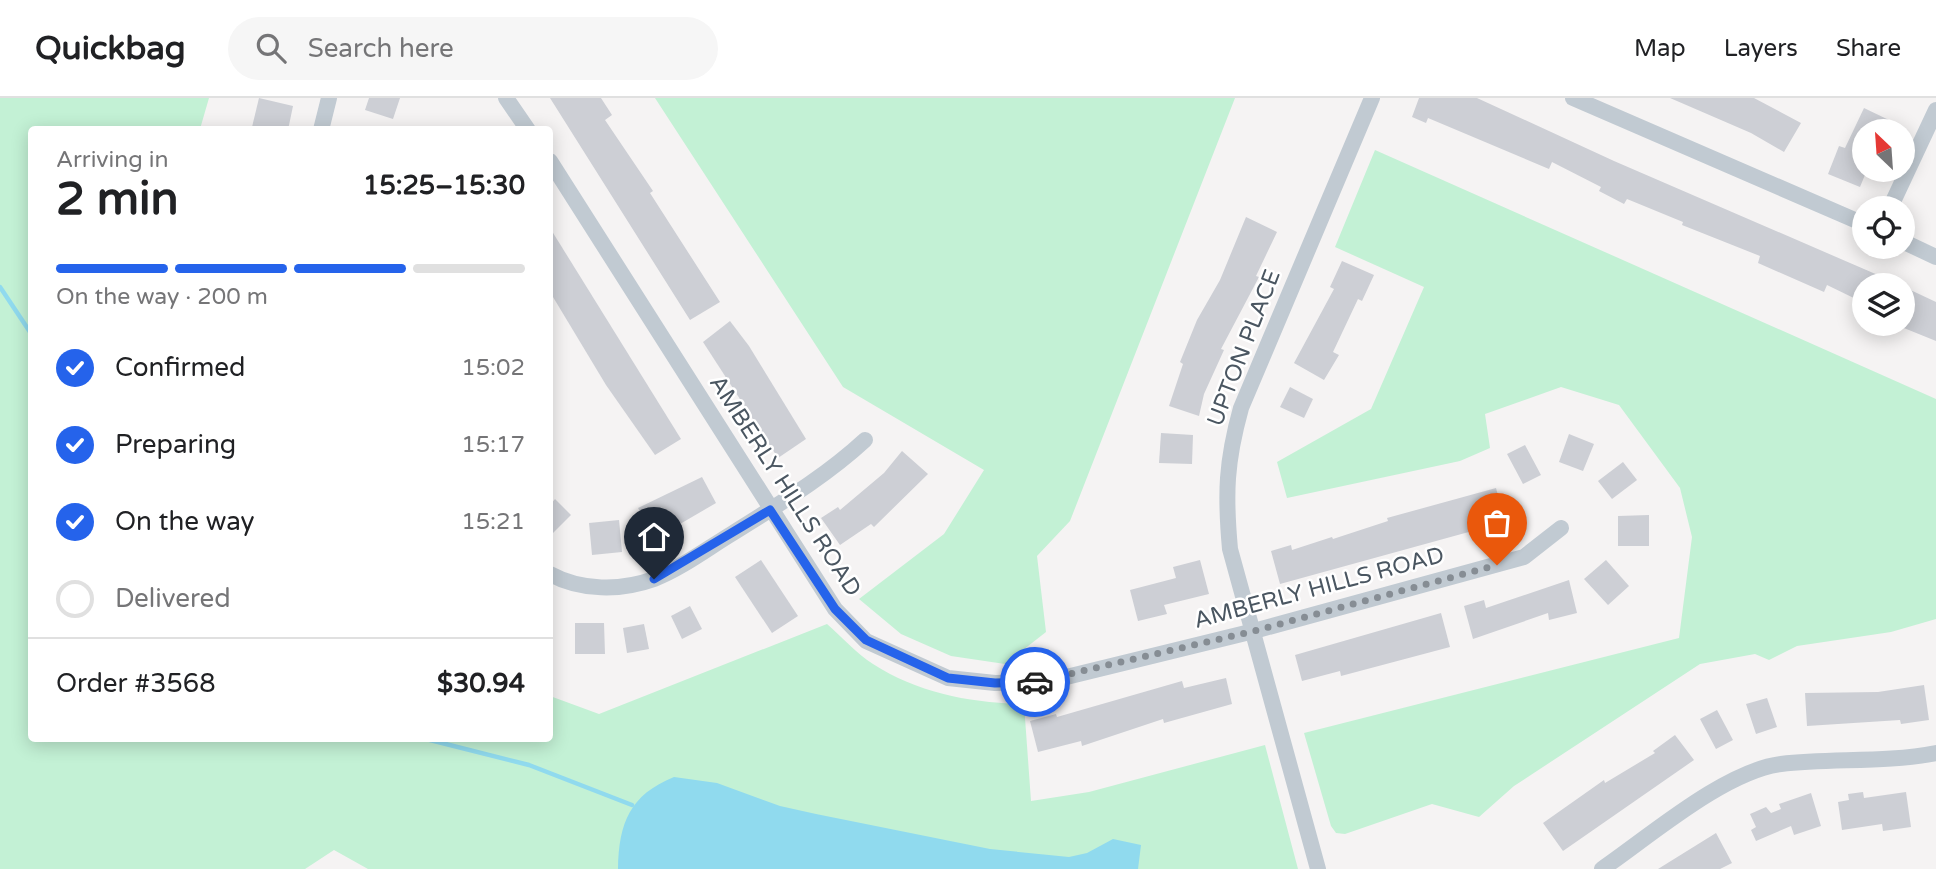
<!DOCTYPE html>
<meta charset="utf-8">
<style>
body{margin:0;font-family:"Varela Round",sans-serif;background:#f6f6f6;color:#202124;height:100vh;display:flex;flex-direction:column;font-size:26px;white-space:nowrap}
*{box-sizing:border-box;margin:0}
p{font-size:23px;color:#757577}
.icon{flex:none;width:38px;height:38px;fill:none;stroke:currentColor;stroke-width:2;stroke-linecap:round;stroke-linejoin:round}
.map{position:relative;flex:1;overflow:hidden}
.drawer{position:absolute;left:28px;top:28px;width:525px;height:616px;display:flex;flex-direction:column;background:#fff;border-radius:7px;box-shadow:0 4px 18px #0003}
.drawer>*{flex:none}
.needle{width:46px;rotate:335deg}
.tools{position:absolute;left:1852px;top:21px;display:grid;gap:14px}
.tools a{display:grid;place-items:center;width:63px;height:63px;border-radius:50%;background:#fff;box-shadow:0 4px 18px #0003;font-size:35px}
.pin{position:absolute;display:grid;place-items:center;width:60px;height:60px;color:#fff;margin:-72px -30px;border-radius:50% 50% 50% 0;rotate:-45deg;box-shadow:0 0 7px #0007}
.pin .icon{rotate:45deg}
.courier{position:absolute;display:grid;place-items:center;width:70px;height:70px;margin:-35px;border:5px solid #2563eb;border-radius:50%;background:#fff;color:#222;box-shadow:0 2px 9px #0007}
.overview em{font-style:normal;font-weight:800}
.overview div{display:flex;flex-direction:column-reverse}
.overview{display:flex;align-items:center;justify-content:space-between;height:119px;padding:0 28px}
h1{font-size:46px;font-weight:800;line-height:52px}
.bar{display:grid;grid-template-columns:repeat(4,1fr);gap:10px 7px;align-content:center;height:84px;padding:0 28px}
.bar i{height:9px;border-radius:5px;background:#e0e0e0}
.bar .on{background:#2563eb}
.bar p{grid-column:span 4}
.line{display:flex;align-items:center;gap:18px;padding:0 28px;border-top:2px solid #e0e0e0}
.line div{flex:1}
ol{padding:0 28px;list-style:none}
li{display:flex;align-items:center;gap:21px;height:77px}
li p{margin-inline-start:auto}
li .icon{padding:7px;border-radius:50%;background:#2563eb;color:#fff;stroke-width:4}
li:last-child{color:#757577}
li i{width:38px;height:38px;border:4px solid #e0e0e0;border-radius:50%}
header{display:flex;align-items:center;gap:42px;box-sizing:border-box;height:98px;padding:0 35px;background:#fff;border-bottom:2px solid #e0e0e0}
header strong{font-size:33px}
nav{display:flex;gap:38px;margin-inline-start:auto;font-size:24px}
.search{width:490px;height:63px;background:#f6f6f6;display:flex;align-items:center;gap:18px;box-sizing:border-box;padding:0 24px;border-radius:38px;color:#757577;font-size:26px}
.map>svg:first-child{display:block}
.green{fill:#c3f1d5}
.water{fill:#90daee}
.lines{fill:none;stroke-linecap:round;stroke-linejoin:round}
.stream{stroke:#90daee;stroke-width:4.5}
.building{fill:#cdcfd5}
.street{stroke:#c1cad2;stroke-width:16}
.done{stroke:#868d94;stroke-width:7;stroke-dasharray:0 12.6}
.route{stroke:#2563eb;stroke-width:9}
.labels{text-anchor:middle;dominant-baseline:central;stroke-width:5;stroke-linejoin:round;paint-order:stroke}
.street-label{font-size:23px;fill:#4a5661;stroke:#fff}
</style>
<header>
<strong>Quickbag</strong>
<div class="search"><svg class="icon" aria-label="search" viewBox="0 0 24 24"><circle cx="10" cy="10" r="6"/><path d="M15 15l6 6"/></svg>Search here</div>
<nav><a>Map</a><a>Layers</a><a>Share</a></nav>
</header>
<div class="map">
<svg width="1936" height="771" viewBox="0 0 1936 771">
<rect width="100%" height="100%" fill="#f5f3f3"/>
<!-- green -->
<g class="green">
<path d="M0,0h209l-9,31 -168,1v608h518v-42l49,18 228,-90c15,13 29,29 46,40 45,29 98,39 151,40l7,97 58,-9 176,-47 33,124h-930l-34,-19 -29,19h-305z"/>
<path d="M655,0h580l-165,423 -33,35 9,76 -41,32 -54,-8 -50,-22 -42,-35 85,-65 40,-64 -141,-83z"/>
<path d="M1375,52l561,249v220l-45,13 -94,14 -28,14 -14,-6 -55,10 -186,122 -35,31 -47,-13 -87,30 -9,-1 -5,-7 -27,-93 375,-95 13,-101 -12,-49 -61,-83 -58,-18 -76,27 5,34 -30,13 -173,37 -10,-36 94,-53 53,-122 -89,-40z"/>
</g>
<!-- water -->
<path class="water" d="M674,679l43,6 63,23 36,8 174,35 79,8 18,-4 26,-14 28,6 -3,24h-520c1,-47 12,-74 56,-92z"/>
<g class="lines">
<!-- stream -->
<g class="stream">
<path d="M0,189l32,48"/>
<path d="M422,640l107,27 103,40"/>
</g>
</g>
<!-- building -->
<g class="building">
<path d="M259,0l34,8 -5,24 -36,-3z"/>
<path d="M369,0h31l-7,21 -28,-9z"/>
<path d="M550,0h51l11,17 -7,5 48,71 -3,2 70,109 -30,18z"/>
<path d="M1419,0h58l137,63 287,124h-37v18l-37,-18 -3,7 -66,-29 2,-7 -78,-31 1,-3 -56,-23 -3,5 -25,-13 2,-4 -49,-25 -3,7 -121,-51 -2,5 -14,-6z"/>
<path d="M1670,0h84l47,25 -17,29 -33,-19z"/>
<path d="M1864,10l27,13 -5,10h-22v39h3l-7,17 -32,-13 11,-28 6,2z"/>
<path d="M1246,119l31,15 -21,44 3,1 -38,72 3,1 -20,44 -5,22 -30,-10 14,-42 -3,-2 17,-42 23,-40z"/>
<path d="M550,130l131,211 -26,16 -49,-70 -56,-93z"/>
<path d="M1342,163l32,14 -12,26 -4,-2 -25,53 6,3 -15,25 -30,-17 40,-74 -4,-2z"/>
<path d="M1902,188l34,16v39l-42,-17h14l-6,-3z"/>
<path d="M730,223l19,25 57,93 -28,19 -75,-116z"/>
<path d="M1290,289l23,12 -9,19 -24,-11z"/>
<path d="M1161,335l32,2 -1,29 -33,-1z"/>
<path d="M1569,336l25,10 -11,27 -24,-9z"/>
<path d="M1525,347l16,30 -18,9 -16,-30z"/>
<path d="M902,353l26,23 -54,53 -3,-3 -31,21 -19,-27 17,-11 2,3 44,-37z"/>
<path d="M1623,364l14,18 -25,19 -14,-18z"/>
<path d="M702,379l14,26 -60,35 -18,-30z"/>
<path d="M1496,390l9,34 -225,62 -9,-33 20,-6 1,5 40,-13 1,2 55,-18 -1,-3z"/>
<path d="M555,401l16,16 -21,21v-31z"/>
<path d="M1649,417v31h-31v-30z"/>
<path d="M619,422l3,32 -30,3 -3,-32z"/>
<path d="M761,462l37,56 -26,17 -37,-56z"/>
<path d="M1200,462l9,34 -45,11 3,9 -29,7 -8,-31 46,-12 -3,-11z"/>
<path d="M1606,462l23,26 -21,19 -24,-26z"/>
<path d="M1569,482l8,33 -28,7 -1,-7 -75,26 -9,-33 20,-6 2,8z"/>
<path d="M690,508l12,23 -20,10 -11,-23z"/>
<path d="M1441,515l9,34 -109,29 -1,-5 -38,10 -7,-26z"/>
<path d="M575,525h29l1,31h-30z"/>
<path d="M644,526l5,25 -22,4 -4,-25z"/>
<path d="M1226,580l6,26 -68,19 -1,-4 -81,27 -1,-5 -43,11 -8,-31 26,-7 1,3 125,-36 2,7z"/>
<path d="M1924,587l5,35 -28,4 -1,-4 -93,6 -2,-33 73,-1z"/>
<path d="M1767,600l10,29 -21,7 -10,-30z"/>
<path d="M1717,612l16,30 -17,9 -16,-30z"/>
<path d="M1675,637l19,25 -131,91 -20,-28 61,-43 1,3 50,-30 -2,-2z"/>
<path d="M1863,694l1,6 42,-6 5,35 -28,4 -1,-7 -40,6 -4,-28 11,-2 -1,-6z"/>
<path d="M1811,695l10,33 -27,9 -3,-9 -35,15 -5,-11 5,-3 -6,-13 16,-7 5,6 10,-4 -2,-5z"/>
<path d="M1716,735l16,30 -12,6h-62z"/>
</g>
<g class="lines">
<!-- street -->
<g class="street">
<path d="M506,0l22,32"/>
<path d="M1573,0l291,126"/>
<path d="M321,32l8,-32"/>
<path d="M550,63l285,448 31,32 82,37 47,5 51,-1 208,-51 270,-74 37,-29"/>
<path d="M1890,110l46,-98"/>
<path d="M1902,143l34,16"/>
<path d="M550,476c31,17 71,17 104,5 28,-11 54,-31 79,-46 46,-29 92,-56 132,-93"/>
<path d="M1318,771l-88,-320c-5,-55 -4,-87 11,-141l131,-310"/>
<path d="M1602,771c48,-33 123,-98 179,-105 51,-6 104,-1 155,-11"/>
</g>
</g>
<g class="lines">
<!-- done -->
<path class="done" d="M1035,584l219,-51 243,-66"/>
<!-- route -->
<path class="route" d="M654,481l116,-69 65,99 31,31 82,38 47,5 40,-1"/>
</g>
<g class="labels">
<!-- street labels -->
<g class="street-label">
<text transform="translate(1244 250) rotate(-69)">UPTON PLACE</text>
<text transform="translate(785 388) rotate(57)">AMBERLY HILLS ROAD</text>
<text transform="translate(1319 490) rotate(-15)">AMBERLY HILLS ROAD</text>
</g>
</g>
</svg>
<div class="tools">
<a><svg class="needle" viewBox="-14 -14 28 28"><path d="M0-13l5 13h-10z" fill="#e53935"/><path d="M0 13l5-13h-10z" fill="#757577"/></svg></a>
<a><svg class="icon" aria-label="locate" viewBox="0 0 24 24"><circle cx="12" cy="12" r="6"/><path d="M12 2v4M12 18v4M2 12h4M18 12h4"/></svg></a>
<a><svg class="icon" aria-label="layers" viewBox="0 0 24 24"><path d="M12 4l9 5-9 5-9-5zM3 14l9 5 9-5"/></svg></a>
</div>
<div class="pin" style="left:1497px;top:467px;background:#ea580c"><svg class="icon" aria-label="bag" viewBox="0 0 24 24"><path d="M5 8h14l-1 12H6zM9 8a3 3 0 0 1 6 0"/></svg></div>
<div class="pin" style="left:654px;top:481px;background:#1f2937"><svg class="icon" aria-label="home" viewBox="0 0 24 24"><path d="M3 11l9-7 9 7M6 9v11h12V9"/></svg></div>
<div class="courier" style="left:1035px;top:584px"><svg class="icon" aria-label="car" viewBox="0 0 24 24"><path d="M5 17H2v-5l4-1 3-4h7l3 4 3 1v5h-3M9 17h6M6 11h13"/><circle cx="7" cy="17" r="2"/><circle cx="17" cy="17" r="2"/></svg></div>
<section class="drawer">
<div class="overview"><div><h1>2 min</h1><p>Arriving in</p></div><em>15:25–15:30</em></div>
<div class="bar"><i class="on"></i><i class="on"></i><i class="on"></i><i></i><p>On the way · 200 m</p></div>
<ol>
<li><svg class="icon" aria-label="check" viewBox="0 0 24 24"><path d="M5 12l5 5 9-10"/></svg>Confirmed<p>15:02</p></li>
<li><svg class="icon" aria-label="check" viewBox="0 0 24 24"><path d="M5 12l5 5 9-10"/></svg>Preparing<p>15:17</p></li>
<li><svg class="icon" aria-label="check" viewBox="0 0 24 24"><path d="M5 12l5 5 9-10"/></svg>On the way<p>15:21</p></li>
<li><i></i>Delivered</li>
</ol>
<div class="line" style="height:91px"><div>Order #3568</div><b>$30.94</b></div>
</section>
</div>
